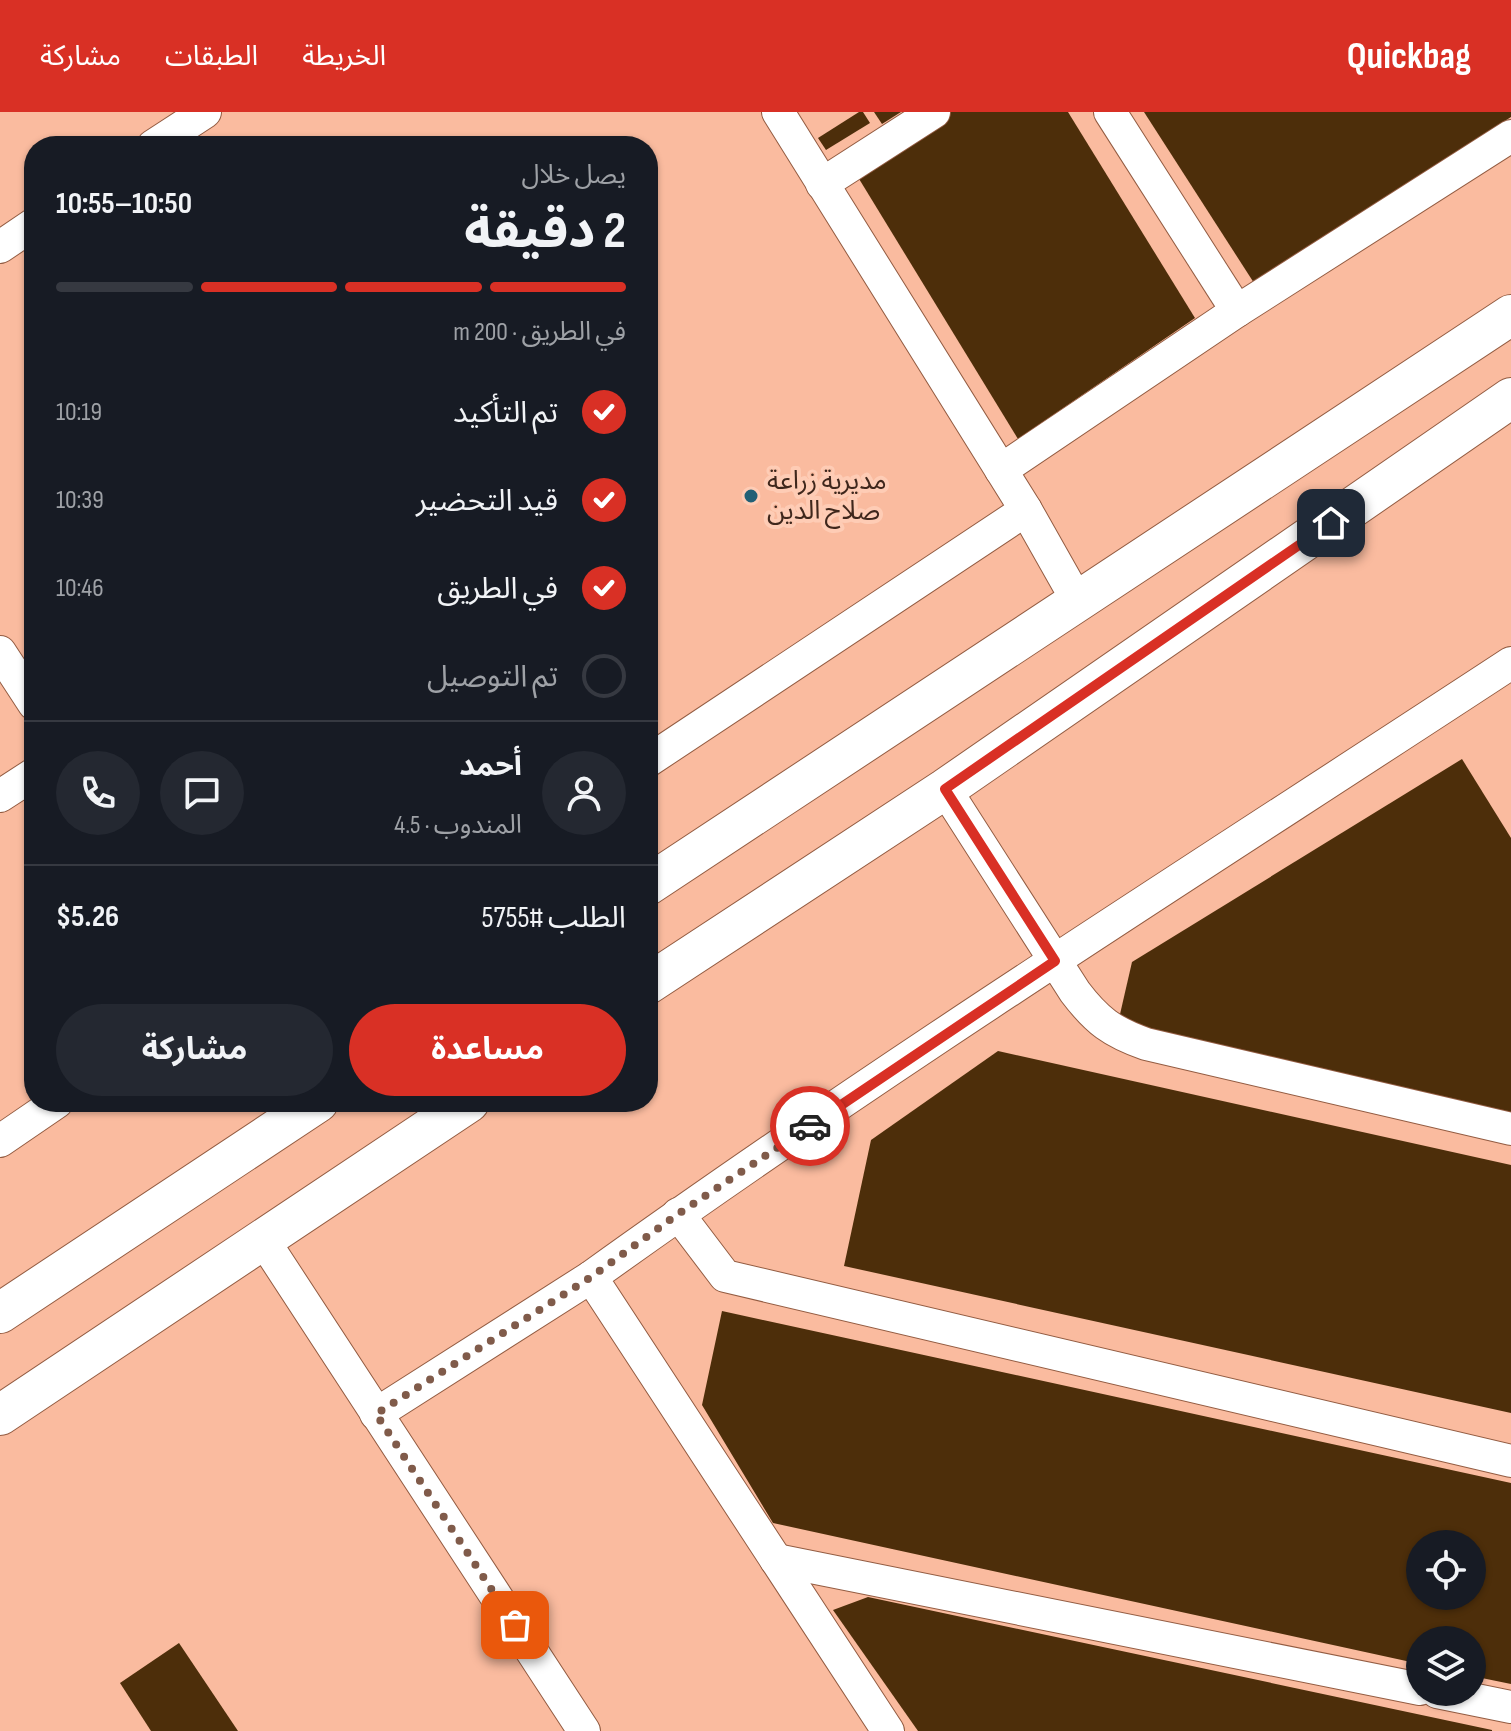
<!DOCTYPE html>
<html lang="ar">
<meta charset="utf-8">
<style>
body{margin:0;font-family:"Sofia Sans Condensed","Noto Sans Arabic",sans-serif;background:#242831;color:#f1f3f6;direction:rtl;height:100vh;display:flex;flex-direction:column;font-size:30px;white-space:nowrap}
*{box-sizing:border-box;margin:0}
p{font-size:26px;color:#9ea1a6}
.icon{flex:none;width:44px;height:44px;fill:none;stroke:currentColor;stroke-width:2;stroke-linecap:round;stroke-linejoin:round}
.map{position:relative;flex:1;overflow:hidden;direction:ltr}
.drawer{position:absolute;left:24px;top:24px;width:634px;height:976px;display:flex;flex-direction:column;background:#171b24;border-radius:32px;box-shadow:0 2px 6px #0004;direction:rtl}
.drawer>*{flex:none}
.tools{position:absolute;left:1406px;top:1418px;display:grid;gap:16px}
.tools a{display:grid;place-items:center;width:80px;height:80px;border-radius:50%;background:#171b24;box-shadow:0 2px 6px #0004;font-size:40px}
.pin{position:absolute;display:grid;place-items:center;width:68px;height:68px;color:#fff;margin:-34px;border-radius:16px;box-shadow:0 4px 12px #0006}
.courier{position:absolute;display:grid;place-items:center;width:80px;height:80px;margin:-40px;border:6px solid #d93025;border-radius:50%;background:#fff;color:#222;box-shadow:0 2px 10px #0007}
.overview em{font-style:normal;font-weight:700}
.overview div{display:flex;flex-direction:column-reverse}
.overview{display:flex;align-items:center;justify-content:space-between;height:136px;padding:0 32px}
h1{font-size:52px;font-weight:700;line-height:60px}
.bar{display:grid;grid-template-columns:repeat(4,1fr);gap:12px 8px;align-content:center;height:96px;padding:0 32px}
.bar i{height:10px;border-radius:6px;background:#363941}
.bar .active{background:#d93025}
.bar p{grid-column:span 4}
.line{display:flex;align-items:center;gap:20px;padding:0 32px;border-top:2px solid #363941}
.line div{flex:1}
.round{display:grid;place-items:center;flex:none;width:84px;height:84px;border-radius:42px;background:#242831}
ol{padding:0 32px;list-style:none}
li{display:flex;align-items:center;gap:24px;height:88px}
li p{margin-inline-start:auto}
li .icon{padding:8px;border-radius:50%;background:#d93025;color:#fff;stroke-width:4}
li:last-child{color:#9ea1a6}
li i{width:44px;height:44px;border:4px solid #363941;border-radius:50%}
.action{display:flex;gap:16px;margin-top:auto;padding:16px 32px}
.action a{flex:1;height:92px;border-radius:48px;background:#d93025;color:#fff;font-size:32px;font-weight:700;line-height:92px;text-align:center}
.action a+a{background:#242831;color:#f1f3f6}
header{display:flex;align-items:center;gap:48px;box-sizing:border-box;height:112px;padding:0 40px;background:#d93025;color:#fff}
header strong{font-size:38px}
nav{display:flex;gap:44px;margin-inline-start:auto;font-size:28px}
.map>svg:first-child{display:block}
.building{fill:#4d2e0a;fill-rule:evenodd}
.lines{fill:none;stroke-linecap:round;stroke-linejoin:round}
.minor-casing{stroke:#935c42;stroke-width:34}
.major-casing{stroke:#935c42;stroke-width:42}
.minor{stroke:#fff;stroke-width:32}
.major{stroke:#fff;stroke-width:40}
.done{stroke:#805b4a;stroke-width:8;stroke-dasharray:0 14.4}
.route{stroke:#d93025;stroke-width:10}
.poi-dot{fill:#216076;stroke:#feccb5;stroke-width:3}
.labels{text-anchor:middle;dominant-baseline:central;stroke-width:8;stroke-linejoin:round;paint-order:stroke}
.poi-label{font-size:26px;fill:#3f271c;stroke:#feccb5;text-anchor:start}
</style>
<header>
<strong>Quickbag</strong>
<nav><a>الخريطة</a><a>الطبقات</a><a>مشاركة</a></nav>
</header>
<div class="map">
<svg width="1511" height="1619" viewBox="0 0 1511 1619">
<rect width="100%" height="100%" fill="#fabb9f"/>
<!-- building -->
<g class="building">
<path d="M859,0h4l7,11 -44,27 -8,-12z"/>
<path d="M874,0h27l-19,12z"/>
<path d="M942,0h126l127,206 -177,121 -165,-270z"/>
<path d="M1144,0h367v5l-257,166z"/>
<path d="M1462,647l49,79v278l-393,-93 14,-61z"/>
<path d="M998,939l513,114v248l-667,-147 27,-126z"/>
<path d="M722,1199l789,172v201l-39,-8v-36h-52v24l-647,-141 -71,-118zM1420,1432h52v52h-52z"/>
<path d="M868,1485l624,133v1h-574l-85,-121z"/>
<path d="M179,1531l59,88h-87l-31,-48z"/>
</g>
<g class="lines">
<!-- minor casing -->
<g class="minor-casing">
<g id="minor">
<path d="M778,0l248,398 52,92"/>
<path d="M1110,0l127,199"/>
<path d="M153,34l52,-34"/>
<path d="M822,72l112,-72"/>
<path d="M0,135l34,-23"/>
<path d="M1001,358l236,-159 274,-175"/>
<path d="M0,540l34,52"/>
<path d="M648,649l378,-251"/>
<path d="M945,677l130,203c22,29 37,40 71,52l365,85"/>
<path d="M0,684l34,-22"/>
<path d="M0,1029l57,-39"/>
<path d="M678,1102l47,62 786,185"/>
<path d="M262,1126l322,493"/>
<path d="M376,1302l215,-137"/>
<path d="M776,1448l644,129"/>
<path d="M1437,1580l74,15"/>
<path d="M888,1619l-297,-454c299,-215 612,-412 920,-614"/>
</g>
</g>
<!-- major casing -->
<g class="major-casing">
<g id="major">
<path d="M648,773l863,-570"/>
<path d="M648,872l297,-195 566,-391"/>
<path d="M0,1201l318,-211"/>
<path d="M0,1303l469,-313"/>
</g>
</g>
<!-- minor -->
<use href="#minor" class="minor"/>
<!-- major -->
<use href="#major" class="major"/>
</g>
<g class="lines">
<!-- done -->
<path class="done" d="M515,1513l-139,-211 215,-137 87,-63 132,-88"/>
<!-- route -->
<path class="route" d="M810,1014l245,-165 -110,-172 386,-266"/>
</g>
<!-- markers -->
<circle class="poi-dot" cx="751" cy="384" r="8"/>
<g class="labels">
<!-- poi labels -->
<g class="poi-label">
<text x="767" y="369">مديرية زراعة<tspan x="767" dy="30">صلاح الدين</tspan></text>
</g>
</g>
</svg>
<div class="tools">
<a><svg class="icon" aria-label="locate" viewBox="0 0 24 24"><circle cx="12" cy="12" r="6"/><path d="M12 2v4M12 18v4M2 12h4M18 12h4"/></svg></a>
<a><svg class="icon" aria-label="layers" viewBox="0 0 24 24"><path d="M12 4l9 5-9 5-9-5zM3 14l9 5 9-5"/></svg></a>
</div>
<div class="pin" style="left:515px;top:1513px;background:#ea580c"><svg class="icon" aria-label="bag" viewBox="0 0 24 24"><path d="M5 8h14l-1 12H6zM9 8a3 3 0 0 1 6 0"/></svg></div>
<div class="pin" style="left:1331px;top:411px;background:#1f2937"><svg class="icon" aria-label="home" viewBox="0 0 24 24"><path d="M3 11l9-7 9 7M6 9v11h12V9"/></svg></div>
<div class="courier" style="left:810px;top:1014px"><svg class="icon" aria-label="car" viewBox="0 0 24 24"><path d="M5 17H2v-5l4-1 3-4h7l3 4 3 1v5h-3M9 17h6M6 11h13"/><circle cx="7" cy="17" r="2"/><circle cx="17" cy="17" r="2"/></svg></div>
<section class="drawer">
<div class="overview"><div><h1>2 دقيقة</h1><p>يصل خلال</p></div><em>10:50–10:55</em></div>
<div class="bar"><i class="active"></i><i class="active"></i><i class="active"></i><i></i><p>في الطريق · 200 m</p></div>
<ol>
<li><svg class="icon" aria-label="check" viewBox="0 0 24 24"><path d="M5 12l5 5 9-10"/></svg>تم التأكيد<p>10:19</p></li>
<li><svg class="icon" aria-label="check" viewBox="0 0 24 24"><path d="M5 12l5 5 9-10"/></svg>قيد التحضير<p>10:39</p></li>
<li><svg class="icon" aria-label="check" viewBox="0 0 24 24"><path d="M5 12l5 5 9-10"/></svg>في الطريق<p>10:46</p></li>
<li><i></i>تم التوصيل</li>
</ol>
<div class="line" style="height:144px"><a class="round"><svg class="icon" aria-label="person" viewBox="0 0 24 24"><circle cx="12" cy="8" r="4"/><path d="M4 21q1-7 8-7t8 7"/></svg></a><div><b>أحمد</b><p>المندوب · 4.5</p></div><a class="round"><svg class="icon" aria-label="chat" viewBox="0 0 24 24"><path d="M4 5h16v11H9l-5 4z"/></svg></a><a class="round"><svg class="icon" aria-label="phone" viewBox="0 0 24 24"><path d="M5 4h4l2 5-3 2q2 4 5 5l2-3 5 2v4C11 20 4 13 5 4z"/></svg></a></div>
<div class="line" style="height:104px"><div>الطلب #5755</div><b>$5.26</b></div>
<div class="action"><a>مساعدة</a><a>مشاركة</a></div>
</section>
</div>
